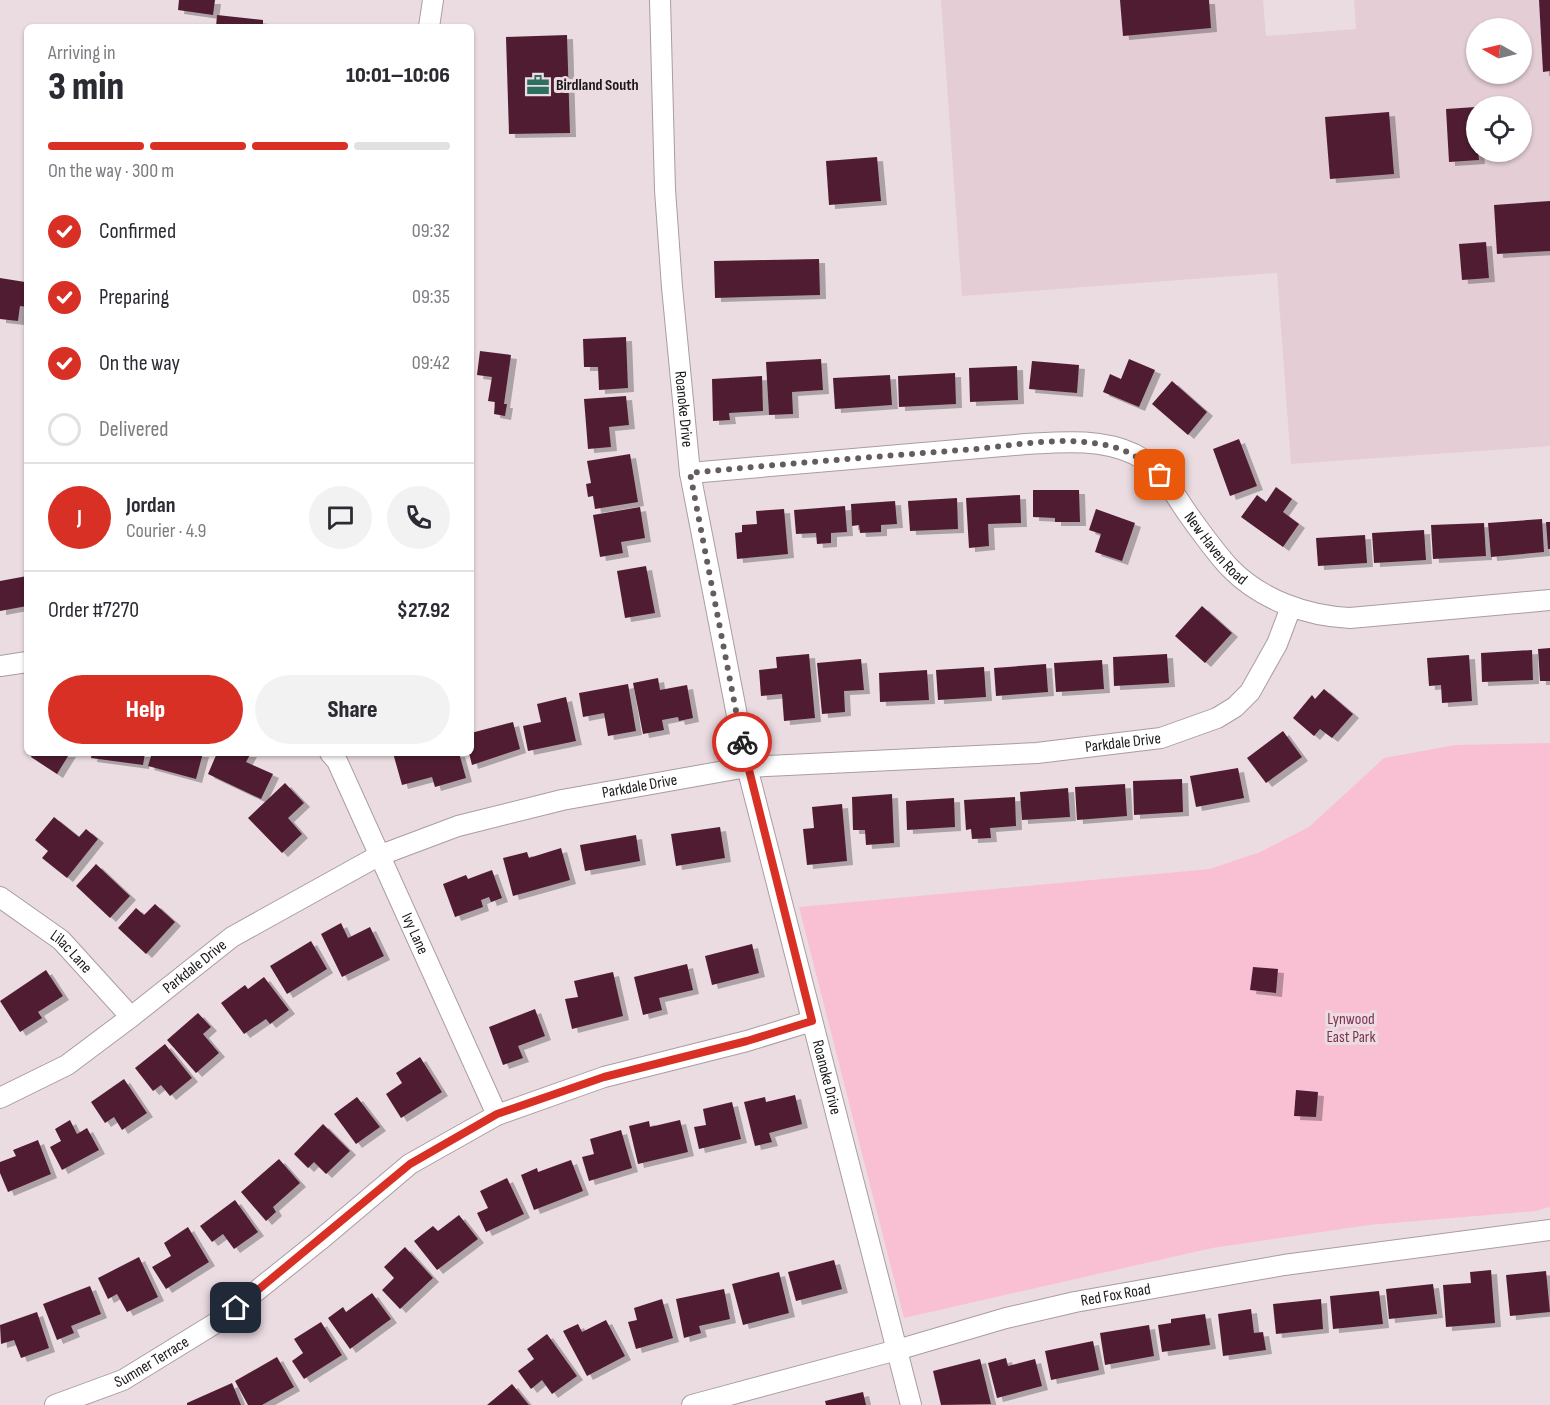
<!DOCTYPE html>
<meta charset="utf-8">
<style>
body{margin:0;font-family:"Sofia Sans Condensed",sans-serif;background:#f2f2f3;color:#2b2b33;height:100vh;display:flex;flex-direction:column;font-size:22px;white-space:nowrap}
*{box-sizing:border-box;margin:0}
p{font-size:20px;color:#7c7c81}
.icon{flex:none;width:33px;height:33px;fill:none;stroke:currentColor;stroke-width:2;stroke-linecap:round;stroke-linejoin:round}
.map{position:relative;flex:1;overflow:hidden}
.panel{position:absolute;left:24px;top:24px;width:450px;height:732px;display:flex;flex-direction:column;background:#fff;border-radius:9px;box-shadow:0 2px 4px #0004}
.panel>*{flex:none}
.needle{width:39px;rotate:278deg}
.tools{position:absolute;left:1466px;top:18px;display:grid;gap:12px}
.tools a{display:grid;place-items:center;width:66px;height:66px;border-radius:50%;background:#fff;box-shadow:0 2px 4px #0004;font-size:30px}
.pin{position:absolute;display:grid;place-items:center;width:51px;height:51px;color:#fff;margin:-26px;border-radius:12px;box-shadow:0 3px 9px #0006}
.courier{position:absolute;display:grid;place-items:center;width:60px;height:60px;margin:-30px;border:4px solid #d93025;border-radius:50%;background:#fff;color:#222;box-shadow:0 2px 8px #0007}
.headline em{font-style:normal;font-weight:800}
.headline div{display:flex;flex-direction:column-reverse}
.headline{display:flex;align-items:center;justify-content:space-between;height:102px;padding:0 24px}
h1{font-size:39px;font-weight:800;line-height:45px}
.bar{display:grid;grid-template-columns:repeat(4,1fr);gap:9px 6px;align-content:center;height:72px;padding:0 24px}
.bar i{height:8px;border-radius:4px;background:#e1e1e2}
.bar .active{background:#d93025}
.bar p{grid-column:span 4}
.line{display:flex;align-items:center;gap:15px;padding:0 24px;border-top:2px solid #e1e1e2}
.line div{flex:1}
.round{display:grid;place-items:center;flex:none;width:63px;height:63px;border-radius:32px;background:#f2f2f3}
ol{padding:0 24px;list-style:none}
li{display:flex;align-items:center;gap:18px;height:66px}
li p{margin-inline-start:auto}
li .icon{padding:6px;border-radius:50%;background:#d93025;color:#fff;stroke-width:4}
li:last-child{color:#7c7c81}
li i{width:33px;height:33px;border:3px solid #e1e1e2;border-radius:50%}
.action{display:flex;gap:12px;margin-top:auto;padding:12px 24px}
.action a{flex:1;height:69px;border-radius:36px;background:#d93025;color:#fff;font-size:24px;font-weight:800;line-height:69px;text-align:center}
.action a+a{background:#f2f2f3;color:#2b2b33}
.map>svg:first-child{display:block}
.built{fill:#e4cdd5;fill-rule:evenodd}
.green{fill:#f9c0d3}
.building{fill:#501d33;filter:url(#shadow)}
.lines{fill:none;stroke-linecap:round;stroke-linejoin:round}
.minor-casing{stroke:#aa9ca0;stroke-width:22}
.minor{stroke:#fff;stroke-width:20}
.done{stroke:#645c5e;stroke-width:6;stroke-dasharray:0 10.8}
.route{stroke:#d93025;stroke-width:8}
.labels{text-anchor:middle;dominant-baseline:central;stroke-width:6;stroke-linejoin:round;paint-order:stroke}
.poi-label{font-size:16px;font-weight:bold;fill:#1c1718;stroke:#ebdce1;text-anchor:start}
.street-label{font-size:16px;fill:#1c1718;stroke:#ebdce1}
.park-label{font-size:16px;fill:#7e3252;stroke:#ebdce1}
</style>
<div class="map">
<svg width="1550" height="1405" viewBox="0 0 1550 1405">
<defs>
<filter id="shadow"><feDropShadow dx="6" dy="4" stdDeviation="0" flood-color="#0004"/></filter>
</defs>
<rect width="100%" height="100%" fill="#ebdce1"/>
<!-- built -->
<path class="built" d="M941,0h322l3,36 90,-7 -2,-29h196v446l-259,18 -14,-191 -315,23zM1476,28h45v46h-45zM1476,106h45v46h-45z"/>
<!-- green -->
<path class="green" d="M1550,743v464l-15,4 -166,14 -157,23 -308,70 -105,-411 411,-38 50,-17 49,-25 75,-69 71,-13z"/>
<!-- building -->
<g class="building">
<path d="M179,0h36l-2,15 -35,-5z"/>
<path d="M1120,0h89l2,28 -88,8z"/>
<path d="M1539,0h11v71l-7,1z"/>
<path d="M217,15l46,5v7h-47z"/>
<path d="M567,35l3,98 -61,1 -3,-97z"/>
<path d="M1476,107v45h2l1,8 -30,2 -3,-53z"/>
<path d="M1389,112l5,62 -64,5 -5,-62z"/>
<path d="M877,157l4,44 -52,4 -3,-44z"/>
<path d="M1550,201v50l-53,3 -3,-49z"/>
<path d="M1486,242l3,36 -27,2 -3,-36z"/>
<path d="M819,259l1,36 -105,3 -1,-37z"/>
<path d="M0,278l25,4 -1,13h3v12l-7,-1 -2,15 -18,-2z"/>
<path d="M626,337l2,51 -29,2 -1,-23h-14l-1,-28z"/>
<path d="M480,351l31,4 -7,49h3l-2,12 -11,-2 1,-12 -7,-1 4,-24 -15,-2z"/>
<path d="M821,359l2,31 -31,2 1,22 -24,1 -3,-53z"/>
<path d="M1129,359l26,11 -16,37 -36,-15 7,-18 11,5z"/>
<path d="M1032,361l47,4 -2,28 -48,-4z"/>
<path d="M1017,366l1,34 -48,2 -1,-34z"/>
<path d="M955,373l1,31 -57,3 -1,-31z"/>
<path d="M890,375l2,30 -57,4 -2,-31z"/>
<path d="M762,376l1,35 -34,2 1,7 -17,1 -1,-42z"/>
<path d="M1172,381l35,31 -19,23 -36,-31z"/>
<path d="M626,396l3,29 -20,2 2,20 -23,2 -4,-50z"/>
<path d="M1239,439l18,47 -27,10 -17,-47z"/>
<path d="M630,454l8,48 -43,7 -2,-13 -5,1 -2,-13 5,-1 -4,-22z"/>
<path d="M1276,487l16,12 -9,13 16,12 -16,23 -42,-30 16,-22 9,7z"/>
<path d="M1033,490h46l1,32h-25v-4l-22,-1z"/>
<path d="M1020,495l1,28 -33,1 1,22 -20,2 -3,-50z"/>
<path d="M957,498l1,31 -48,2 -2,-30z"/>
<path d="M895,501l2,23 -16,1v7l-21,1 -1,-8 -7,1 -1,-22z"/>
<path d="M845,506l2,26 -16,1v10l-14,1 -1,-11 -20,1 -2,-24z"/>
<path d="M640,507l5,31 -24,4 2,11 -23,4 -7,-42z"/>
<path d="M784,509l4,45 -51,5 -2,-26 7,-1v-7l15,-1 -1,-13z"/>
<path d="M1096,509l39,14 -13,38 -27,-9 6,-18 -12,-4z"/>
<path d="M1542,519l2,33 -53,5 -3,-34z"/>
<path d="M1546,522h4v27h-2z"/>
<path d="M1484,523l2,33 -53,3 -2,-34z"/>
<path d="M1424,530l2,30 -52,3 -2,-30z"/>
<path d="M1365,535l2,28 -49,3 -2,-28z"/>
<path d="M646,566l9,47 -30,5 -8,-47z"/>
<path d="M27,576v30l-27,5v-30z"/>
<path d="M1202,606l30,27 -27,30 -30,-27z"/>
<path d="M1550,648v33h-10l-2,-32z"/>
<path d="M1532,650l1,30 -51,2 -1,-29z"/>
<path d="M809,654l6,64 -31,3 -2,-27 -21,2 -2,-26 18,-2 -1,-11z"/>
<path d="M1167,654l2,29 -55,3 -1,-29z"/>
<path d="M1469,655l3,46 -30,2 -1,-18 -12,1 -2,-28z"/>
<path d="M861,659l3,31 -20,1 1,21 -23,2 -5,-51z"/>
<path d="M1102,660l2,29 -48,3 -2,-29z"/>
<path d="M1046,664l2,28 -52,4 -2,-28z"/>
<path d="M984,667l2,30 -48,3 -2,-30z"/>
<path d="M927,670l2,30 -49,2 -1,-29z"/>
<path d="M658,678l2,12 27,-5 6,33 -14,3 -1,-4 -16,3 2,10 -21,4 -10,-51z"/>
<path d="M628,684l8,47 -28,5 -4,-23 -21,4 -4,-24z"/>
<path d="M1324,689l29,25 -21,24 -12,-9 -6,7 -21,-18 19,-23 3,4z"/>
<path d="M566,697l10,44 -48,10 -5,-25 18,-4 -4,-18z"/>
<path d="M513,722l7,27 -48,16 -3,-12h2v-20z"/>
<path d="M1283,731l19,26 -36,26 -19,-25z"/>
<path d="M33,753h37l-13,21 -26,-17z"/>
<path d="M92,753h53l-2,12 -52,-7z"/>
<path d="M152,753h51l-7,26 -48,-13z"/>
<path d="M217,753h34l-5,9 27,12 -12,25 -53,-25z"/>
<path d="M393,753h66l7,25 -31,9 -3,-10 -30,8z"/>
<path d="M1238,768l6,30 -48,9 -6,-31z"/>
<path d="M1182,779l1,33 -49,3 -1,-34z"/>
<path d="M285,783l19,20 -16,15 14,16 -20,19 -34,-35z"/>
<path d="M1125,784l2,32 -50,4 -2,-33z"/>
<path d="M1068,788l2,29 -48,3 -2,-28z"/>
<path d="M892,794l2,49 -28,2 -1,-15h-12l-1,-33z"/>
<path d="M1015,797l1,29 -26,2 1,10 -19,1 -1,-10 -5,1 -2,-30z"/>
<path d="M954,798l1,29 -48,3 -1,-29z"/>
<path d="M842,804l5,57 -40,4 -4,-36 11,-1 -2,-21z"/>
<path d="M54,817l25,20 7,-8 12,10 -31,39 -25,-20 6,-7 -13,-11z"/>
<path d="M720,827l5,31 -49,8 -5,-32z"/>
<path d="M636,835l4,26 -55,10 -5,-26z"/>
<path d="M561,848l9,32 -57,16 -10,-38 24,-6 2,6z"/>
<path d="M96,864l34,32 -20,22 -34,-32z"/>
<path d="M492,870l10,28 -11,4 -2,-5 -8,3 2,7 -28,10 -12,-33 23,-9 2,4z"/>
<path d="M155,904l20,18 -29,32 -28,-26 18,-20 8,7z"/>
<path d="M341,923l7,15 22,-11 14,29 -42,21 -21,-43z"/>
<path d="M311,941l16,28 -40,25 -17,-28z"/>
<path d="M752,944l7,29 -47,12 -7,-29z"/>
<path d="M687,964l6,26 -34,8 3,12 -19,5 -9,-38z"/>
<path d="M1253,967l25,2 -2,24 -26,-3z"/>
<path d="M46,970l17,26 -25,16 4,6 -22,14 -20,-31z"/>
<path d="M613,972l10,44 -51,13 -7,-30 13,-2 -4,-16z"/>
<path d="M264,977l25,33 -19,14 -4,-5 -22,15 -23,-31 24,-18 3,4z"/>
<path d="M535,1009l10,27 -27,10 5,12 -20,7 -14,-38z"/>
<path d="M198,1013l13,14 -8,7 16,19 -23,20 -29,-33z"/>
<path d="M165,1044l27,34 -22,18 -9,-11 -8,6 -18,-23z"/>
<path d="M420,1057l22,35 -41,26 -15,-24 16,-11 -6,-10z"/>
<path d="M124,1079l23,34 -25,17 -8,-13 -9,6 -14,-21z"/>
<path d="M1296,1090l22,2 -2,25 -22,-1z"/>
<path d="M795,1095l7,29 -33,9 3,9 -17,4 -11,-44 21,-5 1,5z"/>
<path d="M357,1097l23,30 -24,17 -22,-30z"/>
<path d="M732,1102l9,37 -42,10 -5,-22 12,-2 -3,-16z"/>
<path d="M70,1120l7,14 10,-6 12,22 -37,20 -12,-23 11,-6 -6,-12z"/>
<path d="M680,1120l8,32 -50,12 -9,-38 20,-5 1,6z"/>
<path d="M323,1124l27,27 -24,23 -12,-12 -6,6 -14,-14z"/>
<path d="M621,1130l11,38 -43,13 -7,-24 12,-3 -4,-15z"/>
<path d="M38,1140l13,34 -43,18 -8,-19v-11l16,-6 -3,-6z"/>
<path d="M279,1159l21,24 -27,24 3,5 -10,9 -25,-29z"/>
<path d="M571,1160l12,31 -49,19 -13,-35 16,-7 1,4z"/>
<path d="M507,1178l17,36 -38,18 -9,-19 11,-5 -8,-17z"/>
<path d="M235,1200l23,32 -24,17 -11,-15 -11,8 -12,-16z"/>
<path d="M459,1215l19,24 -41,31 -23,-29 19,-15 5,5z"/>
<path d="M188,1227l21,35 -43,27 -14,-22 19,-11 -7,-13z"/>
<path d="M405,1247l28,31 -33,31 -18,-19 12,-12 -10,-11z"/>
<path d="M139,1257l19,40 -31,15 -10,-18 -9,5 -10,-21z"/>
<path d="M834,1260l8,29 -46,12 -8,-29z"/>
<path d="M1491,1270l4,53 -49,4 -3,-42 28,-2 -1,-11z"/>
<path d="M1546,1271l4,41 -40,4 -4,-41z"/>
<path d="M779,1272l10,41 -46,12 -11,-41z"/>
<path d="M1433,1284l4,30 -48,5 -3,-30z"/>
<path d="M90,1286l11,28 -30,12 3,7 -17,7 -14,-36z"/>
<path d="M724,1289l6,30 -31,7 2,7 -17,5 -8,-39z"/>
<path d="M1379,1291l4,33 -50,5 -3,-33z"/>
<path d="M372,1293l19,26 -41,30 -22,-31 15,-11 3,5z"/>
<path d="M662,1299l11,39 -37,11 -8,-27 9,-2 -3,-12z"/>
<path d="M1321,1299l2,30 -47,5 -3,-30z"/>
<path d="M1251,1309l3,24 9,-1 3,18 -43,6 -5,-42z"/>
<path d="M37,1312l12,36 -28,10 -7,-18 -13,4 -1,-19z"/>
<path d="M1205,1314l5,31 -48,7 -4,-27 13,-2v-4z"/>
<path d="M606,1320l19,36 -38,20 -24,-45 15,-7 4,8z"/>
<path d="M321,1322l21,33 -38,24 -12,-18 11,-8 -9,-14z"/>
<path d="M1149,1325l5,31 -49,9 -5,-32z"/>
<path d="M547,1334l30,42 -25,18 -10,-14 -11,9 -13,-18 16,-12 -7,-10z"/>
<path d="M1093,1341l6,29 -48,10 -6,-29z"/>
<path d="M277,1357l17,30 -32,18h-14l-13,-24z"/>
<path d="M1006,1358l2,8 27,-7 7,27 -45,12 -9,-35z"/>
<path d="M980,1359l11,45 -50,1 -8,-34z"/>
<path d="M232,1383l9,22h-54v-2z"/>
<path d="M512,1384l17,21h-42z"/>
<path d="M863,1392l3,13h-40l-1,-4z"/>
</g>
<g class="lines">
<!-- minor casing -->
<g class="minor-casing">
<g id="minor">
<path id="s1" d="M660,0l5,190 7,97 18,186 57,294 164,638"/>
<path d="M429,27l4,-27"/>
<path id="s2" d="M690,473l336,-29c35,-2 74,-6 108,10 26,13 38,37 54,60 13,18 27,38 42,54 31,32 77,48 120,50l200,-18"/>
<path d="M0,666l27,-4"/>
<path id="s3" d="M330,753l7,8 160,354"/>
<path id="s4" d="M0,897l61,43 70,77"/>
<path id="s5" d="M0,1098l67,-33 64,-48 101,-80 146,-81 80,-30 104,-26 185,-33 290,-14 124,-15 56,-20 18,-11 15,-15 27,-48 14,-37"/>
<path id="s6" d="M55,1405l68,-25 96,-59 101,-81 90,-76 87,-49 107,-38 143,-36 65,-20"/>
<path id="s7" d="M692,1405l205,-55 109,-32 69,-16 209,-37 266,-35"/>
</g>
</g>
<!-- minor -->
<use href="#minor" class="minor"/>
</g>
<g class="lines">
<!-- done -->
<path class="done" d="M742,742l-52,-269c91,-9 182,-16 273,-23 46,-3 96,-15 142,-5 21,4 40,15 55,30"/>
<!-- route -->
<path class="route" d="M236,1308l174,-144 87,-50 107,-37 143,-36 65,-20 -70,-279"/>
</g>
<!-- icons -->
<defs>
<g id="office-bare" transform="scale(1.8)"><path d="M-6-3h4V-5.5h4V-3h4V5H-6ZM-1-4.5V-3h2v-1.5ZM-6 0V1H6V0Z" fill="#2d7061" stroke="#ebdce1" stroke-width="2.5" paint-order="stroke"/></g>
</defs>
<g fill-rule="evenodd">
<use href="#office-bare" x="538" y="85"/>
</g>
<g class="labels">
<!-- poi labels -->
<g class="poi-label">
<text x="556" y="85">Birdland South</text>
</g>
<!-- street labels -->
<g class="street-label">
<text stroke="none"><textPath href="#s1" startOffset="410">Roanoke Drive</textPath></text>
<text stroke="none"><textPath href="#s2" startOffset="573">New Haven Road</textPath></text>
<text stroke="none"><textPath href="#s5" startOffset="1208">Parkdale Drive</textPath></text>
<text stroke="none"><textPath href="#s5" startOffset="722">Parkdale Drive</textPath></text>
<text stroke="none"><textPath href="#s3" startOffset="200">Ivy Lane</textPath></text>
<text stroke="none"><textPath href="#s4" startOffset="90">Lilac Lane</textPath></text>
<text stroke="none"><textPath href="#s5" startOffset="236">Parkdale Drive</textPath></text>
<text stroke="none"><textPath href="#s1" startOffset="1094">Roanoke Drive</textPath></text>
<text stroke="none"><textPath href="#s7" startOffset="438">Red Fox Road</textPath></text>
<text stroke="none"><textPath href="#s6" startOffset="106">Sumner Terrace</textPath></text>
</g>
<!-- park labels -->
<g class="park-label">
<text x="1351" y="1019">Lynwood<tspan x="1351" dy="18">East Park</tspan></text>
</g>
</g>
</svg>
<div class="tools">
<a><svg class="needle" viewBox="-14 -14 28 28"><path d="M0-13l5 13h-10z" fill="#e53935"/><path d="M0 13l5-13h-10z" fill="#7c7c81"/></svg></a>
<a><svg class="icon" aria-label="locate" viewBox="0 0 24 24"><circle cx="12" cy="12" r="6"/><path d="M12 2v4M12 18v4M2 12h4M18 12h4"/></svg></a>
</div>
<div class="pin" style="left:1160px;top:475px;background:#ea580c"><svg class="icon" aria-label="bag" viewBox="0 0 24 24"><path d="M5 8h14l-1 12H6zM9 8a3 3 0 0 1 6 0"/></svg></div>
<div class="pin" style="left:236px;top:1308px;background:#1f2937"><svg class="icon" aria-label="home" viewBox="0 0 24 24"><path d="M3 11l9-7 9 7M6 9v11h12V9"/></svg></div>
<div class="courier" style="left:742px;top:742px"><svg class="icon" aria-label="bike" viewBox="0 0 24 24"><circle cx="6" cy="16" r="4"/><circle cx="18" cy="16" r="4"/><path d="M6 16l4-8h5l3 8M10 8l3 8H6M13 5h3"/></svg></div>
<section class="panel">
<div class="headline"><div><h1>3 min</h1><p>Arriving in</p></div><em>10:01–10:06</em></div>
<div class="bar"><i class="active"></i><i class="active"></i><i class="active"></i><i></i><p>On the way · 300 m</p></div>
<ol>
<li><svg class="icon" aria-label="check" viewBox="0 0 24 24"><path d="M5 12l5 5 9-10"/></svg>Confirmed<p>09:32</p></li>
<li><svg class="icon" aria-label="check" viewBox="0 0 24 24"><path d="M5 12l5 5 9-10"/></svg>Preparing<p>09:35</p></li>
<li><svg class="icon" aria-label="check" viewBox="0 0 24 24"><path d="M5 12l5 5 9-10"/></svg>On the way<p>09:42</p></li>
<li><i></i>Delivered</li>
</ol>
<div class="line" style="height:108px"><b class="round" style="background:#d93025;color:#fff">J</b><div><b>Jordan</b><p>Courier · 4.9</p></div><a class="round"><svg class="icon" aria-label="chat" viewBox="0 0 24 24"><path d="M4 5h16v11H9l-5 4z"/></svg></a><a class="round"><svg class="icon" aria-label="phone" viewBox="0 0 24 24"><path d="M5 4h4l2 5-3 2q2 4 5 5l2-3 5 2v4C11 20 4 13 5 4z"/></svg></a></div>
<div class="line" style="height:78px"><div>Order #7270</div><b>$27.92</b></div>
<div class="action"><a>Help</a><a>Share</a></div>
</section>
</div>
